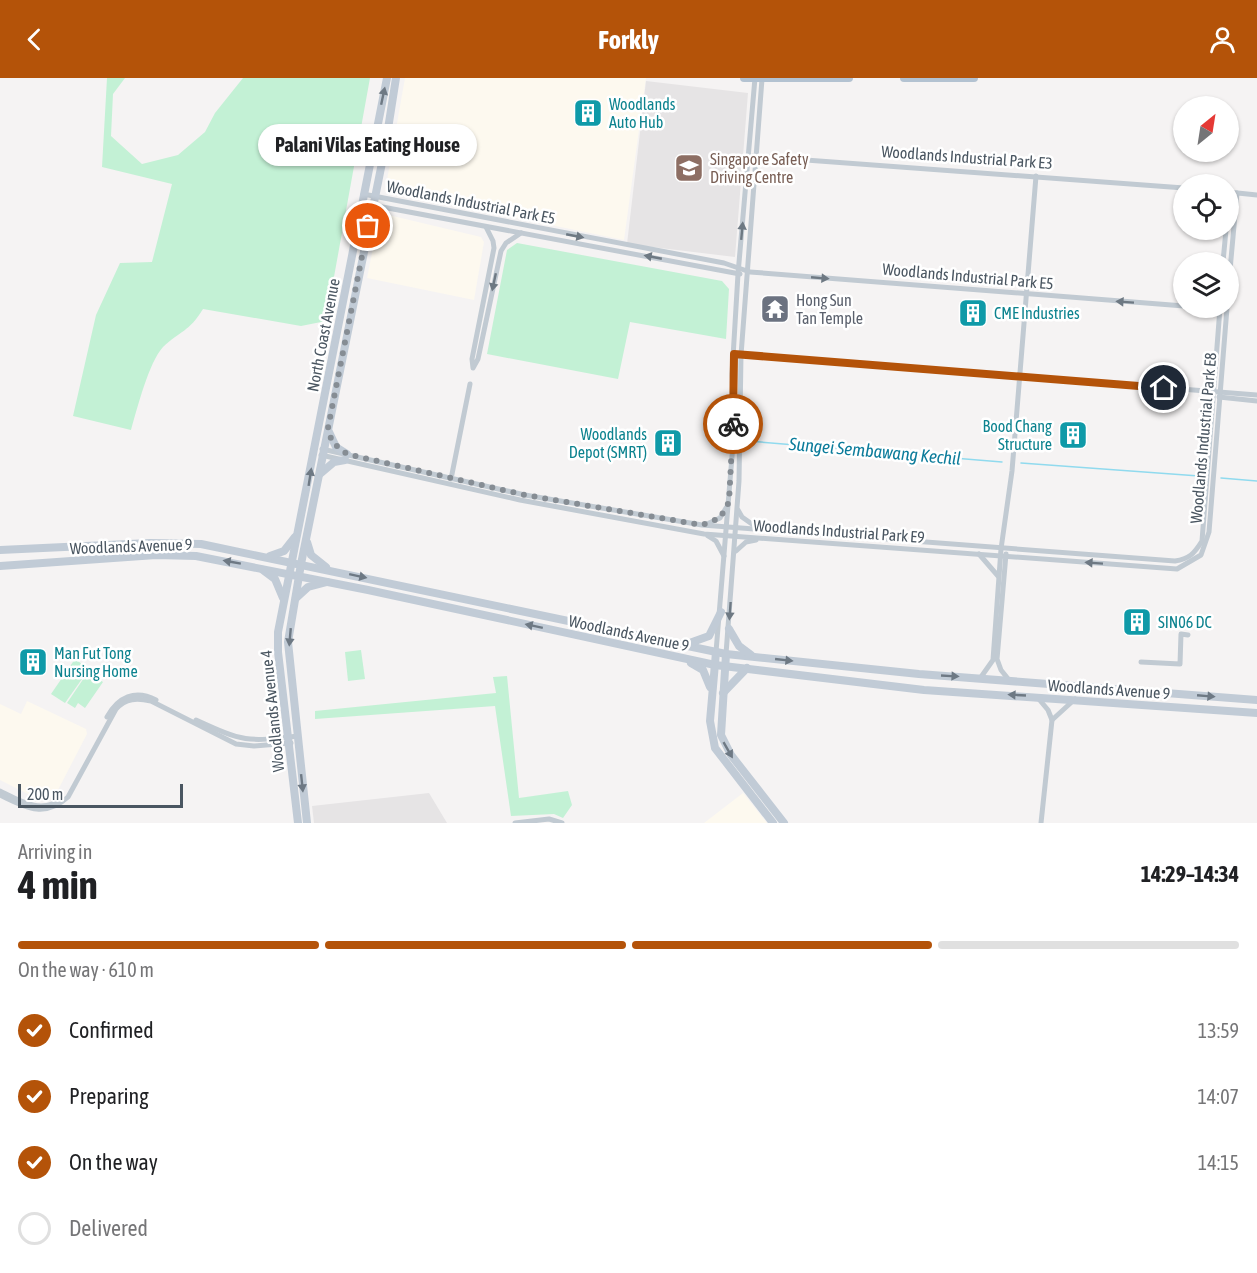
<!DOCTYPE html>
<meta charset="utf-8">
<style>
body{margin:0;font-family:"Asap Condensed",sans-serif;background:#f2f2f2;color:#202124;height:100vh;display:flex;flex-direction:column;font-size:22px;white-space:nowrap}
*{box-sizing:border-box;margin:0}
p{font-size:20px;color:#757577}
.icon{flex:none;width:33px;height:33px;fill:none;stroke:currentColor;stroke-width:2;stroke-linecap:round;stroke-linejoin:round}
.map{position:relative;height:745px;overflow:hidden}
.drawer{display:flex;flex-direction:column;background:#fff;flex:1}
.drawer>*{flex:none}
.needle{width:39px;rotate:30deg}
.tools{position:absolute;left:1173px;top:18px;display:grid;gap:12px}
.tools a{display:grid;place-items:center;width:66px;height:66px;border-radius:50%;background:#fff;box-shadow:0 2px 4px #0004;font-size:30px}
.scale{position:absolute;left:18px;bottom:15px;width:165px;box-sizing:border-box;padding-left:6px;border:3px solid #4a5661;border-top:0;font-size:16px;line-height:21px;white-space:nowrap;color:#4a5661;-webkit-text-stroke:4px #fff;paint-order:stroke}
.pin{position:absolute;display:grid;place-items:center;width:51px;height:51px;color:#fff;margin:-26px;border:3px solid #fff;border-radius:50%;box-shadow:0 2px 6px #0007}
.courier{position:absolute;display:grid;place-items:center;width:60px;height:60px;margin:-30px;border:4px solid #b45309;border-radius:50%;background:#fff;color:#222;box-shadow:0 2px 8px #0007}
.bubble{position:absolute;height:42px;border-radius:21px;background:#fff;box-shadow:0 2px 4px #0004;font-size:20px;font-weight:700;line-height:42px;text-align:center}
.overview em{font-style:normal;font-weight:700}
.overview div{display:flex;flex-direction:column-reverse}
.overview{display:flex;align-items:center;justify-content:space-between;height:102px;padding:0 18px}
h1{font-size:39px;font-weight:700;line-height:45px}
.bar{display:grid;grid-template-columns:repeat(4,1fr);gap:9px 6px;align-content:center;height:72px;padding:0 18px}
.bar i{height:8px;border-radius:4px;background:#e0e0e0}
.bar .active{background:#b45309}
.bar p{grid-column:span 4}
ol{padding:0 18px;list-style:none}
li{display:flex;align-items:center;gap:18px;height:66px}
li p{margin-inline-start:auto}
li .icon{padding:6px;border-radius:50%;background:#b45309;color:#fff;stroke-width:4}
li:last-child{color:#757577}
li i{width:33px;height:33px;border:3px solid #e0e0e0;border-radius:50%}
header{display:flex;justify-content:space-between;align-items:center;height:78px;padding:0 18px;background:#b45309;color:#fff;font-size:27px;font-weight:700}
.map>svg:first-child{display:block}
.commercial{fill:#fdf9ef}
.education{fill:#e6e4e5}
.green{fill:#c3f1d5}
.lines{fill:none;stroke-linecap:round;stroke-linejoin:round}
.stream{stroke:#90daee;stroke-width:1.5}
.street{stroke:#c1cad2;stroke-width:5}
.secondary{stroke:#c1cbd6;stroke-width:8}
.primary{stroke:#b3c2d1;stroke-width:8}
.oneway{fill:#6e7984}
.oneway2{fill:#6e7983}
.done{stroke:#868d94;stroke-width:6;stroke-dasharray:0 10.8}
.route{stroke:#b45309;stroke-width:8}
.labels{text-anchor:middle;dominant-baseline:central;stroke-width:5;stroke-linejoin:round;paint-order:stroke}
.culture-label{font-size:16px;fill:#0d838f;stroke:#fff;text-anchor:start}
.street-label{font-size:16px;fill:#4a5661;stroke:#fff}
.education-label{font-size:16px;fill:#785e54;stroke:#fff;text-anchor:start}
.worship-label{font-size:16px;fill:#5b616d;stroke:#fff;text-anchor:start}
.water-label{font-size:18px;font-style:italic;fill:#0c7c9b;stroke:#fff}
</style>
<header><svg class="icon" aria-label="back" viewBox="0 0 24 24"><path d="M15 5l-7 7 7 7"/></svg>Forkly<svg class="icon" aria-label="person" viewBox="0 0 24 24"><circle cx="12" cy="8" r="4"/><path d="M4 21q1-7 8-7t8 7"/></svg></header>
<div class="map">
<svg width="1257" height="745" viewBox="0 0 1257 745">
<rect width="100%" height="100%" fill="#f5f3f3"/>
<!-- commercial -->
<g class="commercial">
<path d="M405,0h241l-22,162 -239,-49z"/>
<path d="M380,135l101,24 3,5 -10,58 -107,-22z"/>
<path d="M27,623l59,28 1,5 -29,56 -8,5 -22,-1 -28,-14v-76l21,10z"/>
<path d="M743,715l24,30h-63z"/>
</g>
<!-- education -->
<g class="education">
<path d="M646,3l102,12 -13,164 -108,-13z"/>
<path d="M429,715l18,30h-133l-2,-17z"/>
</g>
<!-- green -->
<g class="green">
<path d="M107,0h18l-12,16 -2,42 31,28 36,-9 27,-23 10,-19 28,-35h127l-44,243 -25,5 -98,-17c-14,23 -23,22 -40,38 -14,15 -26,62 -32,83l-58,-14 23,-101 24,-52 32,-1 20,-78 -70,-17z"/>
<path d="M517,165l205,38 7,8 -3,50 -96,-17 -12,57 -131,-25 20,-104z"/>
<path d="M361,572l4,29 -17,2 -3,-29z"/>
<path d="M75,581l14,10 -24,34 -14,-9z"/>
<path d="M88,594l15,10 -18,26 -7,-5 -3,5 -8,-5z"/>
<path d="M507,598l12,122 49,-7 4,14 -9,13 -9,-4 -43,2 -16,-110 -180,13v-8l181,-18 -3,-16z"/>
</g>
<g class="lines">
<!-- stream -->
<g class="stream">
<path d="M748,363l254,21"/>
<path d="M1021,385l178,13"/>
<path d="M1221,400l36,3"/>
</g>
<!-- street -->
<g class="street">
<path d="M753,78l431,32"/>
<path d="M1228,114l29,3"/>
<path d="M363,116l361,69 26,9 434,34"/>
<path d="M361,125l379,71"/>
<path d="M486,149l7,14 1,7 -22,111 1,9 5,-9 23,-108 5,-8 15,-10"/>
<path d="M1223,184l3,-32"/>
<path d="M1228,214l9,-99"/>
<path d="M1202,230l20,1"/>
<path d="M739,276l518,41"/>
<path d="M1219,319l38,4"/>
<path d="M322,371l203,46 177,30 473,36c14,-2 19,-7 27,-20l18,-233"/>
<path d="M321,377l199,45 184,34 473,35 24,-14 8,-23 18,-224"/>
<path d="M451,401l19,-95"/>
<path d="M738,432l4,7 17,12"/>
<path d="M707,446l13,-6 6,-10"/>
<path d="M708,458l8,5 8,15"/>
<path d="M736,473l10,-9 10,-2"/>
<path d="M979,476l19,22"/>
<path d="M1006,476l-9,105 4,11 8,10"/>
<path d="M716,574l18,-220 -2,-58 6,-100 17,-196"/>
<path d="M726,576l13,-173 2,-126 21,-276"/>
<path d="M1141,584l39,2 1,-30 7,1"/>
<path d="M981,599l12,-17 8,-111 11,-78 24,-295"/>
<path d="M1038,620l10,12 4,10 -11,103"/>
<path d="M107,639c11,-20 28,-28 49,-17"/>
<path d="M196,642c48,22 50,22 102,16"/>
<path d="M1052,642l23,-21"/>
<path d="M0,713c20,10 42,24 62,7"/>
<path d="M0,717c25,12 44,24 68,2l48,-88c10,-11 21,-11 35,-8l85,43 18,2 37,-3"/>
<path d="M515,745l34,-4 13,4"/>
</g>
<!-- secondary -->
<g class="secondary">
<path d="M329,354l7,15 11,7"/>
<path d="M321,395l13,-11 11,-2"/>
<path d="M307,464l4,13 15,12"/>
<path d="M0,472l150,-7 51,1 525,110 193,20 338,26"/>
<path d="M270,478l14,-5 11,-14"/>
<path d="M0,488l156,-11 40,1 172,34 347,75 209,25 333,23"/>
<path d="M263,492l12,9 8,19"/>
<path d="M296,520l12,-11 19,-5"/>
<path d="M729,551l10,17 12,9"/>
<path d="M684,567l25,-9 12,-24"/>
<path d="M716,574l-6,69 5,27 58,75"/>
<path d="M726,576l-5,81 10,20 53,68"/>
<path d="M691,585l12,7 7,17"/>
<path d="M723,615l24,-25"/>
<path d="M298,745l-20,-171v-20l109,-554"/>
<path d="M307,745l-19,-181 13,-78 84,-416 11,-70"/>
</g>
<!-- primary -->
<g class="primary">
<path d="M744,0h105"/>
<path d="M904,0h70"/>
</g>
</g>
<!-- one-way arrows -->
<defs><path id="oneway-solid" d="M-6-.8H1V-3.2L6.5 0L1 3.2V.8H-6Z" transform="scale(1.5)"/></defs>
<g class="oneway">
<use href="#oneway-solid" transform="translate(383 18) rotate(-78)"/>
<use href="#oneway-solid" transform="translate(310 399) rotate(-81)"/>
<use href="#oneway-solid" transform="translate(232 484) rotate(-170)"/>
<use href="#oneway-solid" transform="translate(358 498) rotate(12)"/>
<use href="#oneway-solid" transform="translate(534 548) rotate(-168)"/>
<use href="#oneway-solid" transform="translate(290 559) rotate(95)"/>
<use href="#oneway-solid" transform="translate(784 582) rotate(6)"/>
<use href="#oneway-solid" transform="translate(950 598) rotate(3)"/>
<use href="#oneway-solid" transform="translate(1017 617) rotate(-177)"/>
<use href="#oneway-solid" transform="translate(1206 618) rotate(5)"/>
<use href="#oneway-solid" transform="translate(728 672) rotate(60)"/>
<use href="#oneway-solid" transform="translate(302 705) rotate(84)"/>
</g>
<g class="oneway2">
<use href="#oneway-solid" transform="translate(742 153) rotate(-85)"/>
<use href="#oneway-solid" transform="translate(575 158) rotate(11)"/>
<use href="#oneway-solid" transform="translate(653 179) rotate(-169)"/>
<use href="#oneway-solid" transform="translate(820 200) rotate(5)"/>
<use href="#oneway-solid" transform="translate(494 204) rotate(102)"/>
<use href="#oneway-solid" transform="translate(1125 224) rotate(-176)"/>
<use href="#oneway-solid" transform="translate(1094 485) rotate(-176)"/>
<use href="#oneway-solid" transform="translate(730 533) rotate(94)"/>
</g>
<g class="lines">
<!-- done -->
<path class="done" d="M368,148l-40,202 4,14 15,12 178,41 177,30 18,-7 9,-16 4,-78"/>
<!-- route -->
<path class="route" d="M733,346l1,-70 430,34"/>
</g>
<!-- icons -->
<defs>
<g id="building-square" transform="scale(1.5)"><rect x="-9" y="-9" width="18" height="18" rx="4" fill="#0f9aa8" stroke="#fff"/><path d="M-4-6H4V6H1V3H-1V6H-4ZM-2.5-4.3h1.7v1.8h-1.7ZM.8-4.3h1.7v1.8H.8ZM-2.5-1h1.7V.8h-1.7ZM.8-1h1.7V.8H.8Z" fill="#fff"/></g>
<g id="school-square" transform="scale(1.5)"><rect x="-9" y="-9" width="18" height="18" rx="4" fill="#8d6e63" stroke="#fff"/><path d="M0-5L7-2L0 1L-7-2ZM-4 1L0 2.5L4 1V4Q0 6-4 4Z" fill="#fff"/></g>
<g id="temple-square" transform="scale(1.5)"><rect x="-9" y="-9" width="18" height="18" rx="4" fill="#6b7280" stroke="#fff"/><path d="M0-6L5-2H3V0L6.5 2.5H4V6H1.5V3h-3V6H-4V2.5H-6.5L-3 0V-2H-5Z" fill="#fff"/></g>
</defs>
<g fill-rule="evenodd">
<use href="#building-square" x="588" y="35"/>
<use href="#school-square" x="689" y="90"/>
<use href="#temple-square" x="775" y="231"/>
<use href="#building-square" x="973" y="235"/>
<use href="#building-square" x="1073" y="357"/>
<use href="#building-square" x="668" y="365"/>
<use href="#building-square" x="1137" y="544"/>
<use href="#building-square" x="33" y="584"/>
</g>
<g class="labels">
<!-- culture labels -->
<g class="culture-label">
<text x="609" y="26">Woodlands<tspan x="609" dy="18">Auto Hub</tspan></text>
<text x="994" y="235">CME Industries</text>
<text x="1052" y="348" text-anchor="end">Bood Chang<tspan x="1052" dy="18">Structure</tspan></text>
<text x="647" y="356" text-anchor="end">Woodlands<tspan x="647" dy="18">Depot (SMRT)</tspan></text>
<text x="1158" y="544">SIN06 DC</text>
<text x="54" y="575">Man Fut Tong<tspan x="54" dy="18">Nursing Home</tspan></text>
</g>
<!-- street labels -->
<g class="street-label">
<text transform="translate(967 79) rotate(4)">Woodlands Industrial Park E3</text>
<text transform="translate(471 124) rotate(11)">Woodlands Industrial Park E5</text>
<text transform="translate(968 198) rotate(5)">Woodlands Industrial Park E5</text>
<text transform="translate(323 257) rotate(-79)">North Coast Avenue</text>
<text transform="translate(1203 360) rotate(-85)">Woodlands Industrial Park E8</text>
<text transform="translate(839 453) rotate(4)">Woodlands Industrial Park E9</text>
<text transform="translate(131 468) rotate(-2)">Woodlands Avenue 9</text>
<text transform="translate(629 555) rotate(12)">Woodlands Avenue 9</text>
<text transform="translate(1109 611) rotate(4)">Woodlands Avenue 9</text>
<text transform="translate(272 633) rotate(-96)">Woodlands Avenue 4</text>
</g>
<!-- education labels -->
<g class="education-label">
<text x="710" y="81">Singapore Safety<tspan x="710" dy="18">Driving Centre</tspan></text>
</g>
<!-- worship labels -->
<g class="worship-label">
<text x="796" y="222">Hong Sun<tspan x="796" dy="18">Tan Temple</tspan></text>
</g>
<!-- water labels -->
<g class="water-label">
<text transform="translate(875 373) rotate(5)">Sungei Sembawang Kechil</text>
</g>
</g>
</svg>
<div class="tools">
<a><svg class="needle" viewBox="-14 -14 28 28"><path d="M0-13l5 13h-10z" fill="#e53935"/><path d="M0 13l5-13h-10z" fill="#757577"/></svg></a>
<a><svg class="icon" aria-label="locate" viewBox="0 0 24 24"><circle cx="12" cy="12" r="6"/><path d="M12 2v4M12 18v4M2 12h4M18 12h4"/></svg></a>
<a><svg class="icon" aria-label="layers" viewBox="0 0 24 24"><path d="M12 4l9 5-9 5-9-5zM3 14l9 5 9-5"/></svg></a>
</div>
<div class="scale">200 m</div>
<div class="pin" style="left:368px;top:148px;background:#ea580c"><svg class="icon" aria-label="bag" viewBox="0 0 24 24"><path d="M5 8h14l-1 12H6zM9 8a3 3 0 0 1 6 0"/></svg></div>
<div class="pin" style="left:1164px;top:310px;background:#1f2937"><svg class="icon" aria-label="home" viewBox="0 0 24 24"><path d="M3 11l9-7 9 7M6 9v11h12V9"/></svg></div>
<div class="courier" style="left:733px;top:346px"><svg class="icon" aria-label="bike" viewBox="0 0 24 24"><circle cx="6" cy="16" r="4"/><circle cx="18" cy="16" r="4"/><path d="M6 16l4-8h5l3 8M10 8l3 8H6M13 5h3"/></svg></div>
<div class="bubble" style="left:258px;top:46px;width:219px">Palani Vilas Eating House</div>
</div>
<section class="drawer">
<div class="overview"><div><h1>4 min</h1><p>Arriving in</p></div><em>14:29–14:34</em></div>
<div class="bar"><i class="active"></i><i class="active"></i><i class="active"></i><i></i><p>On the way · 610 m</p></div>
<ol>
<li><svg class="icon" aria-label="check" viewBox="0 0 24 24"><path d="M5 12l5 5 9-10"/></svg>Confirmed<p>13:59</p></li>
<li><svg class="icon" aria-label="check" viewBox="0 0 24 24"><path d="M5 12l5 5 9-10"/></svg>Preparing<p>14:07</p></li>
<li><svg class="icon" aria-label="check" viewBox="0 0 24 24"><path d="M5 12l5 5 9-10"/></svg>On the way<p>14:15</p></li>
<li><i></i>Delivered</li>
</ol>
</section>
